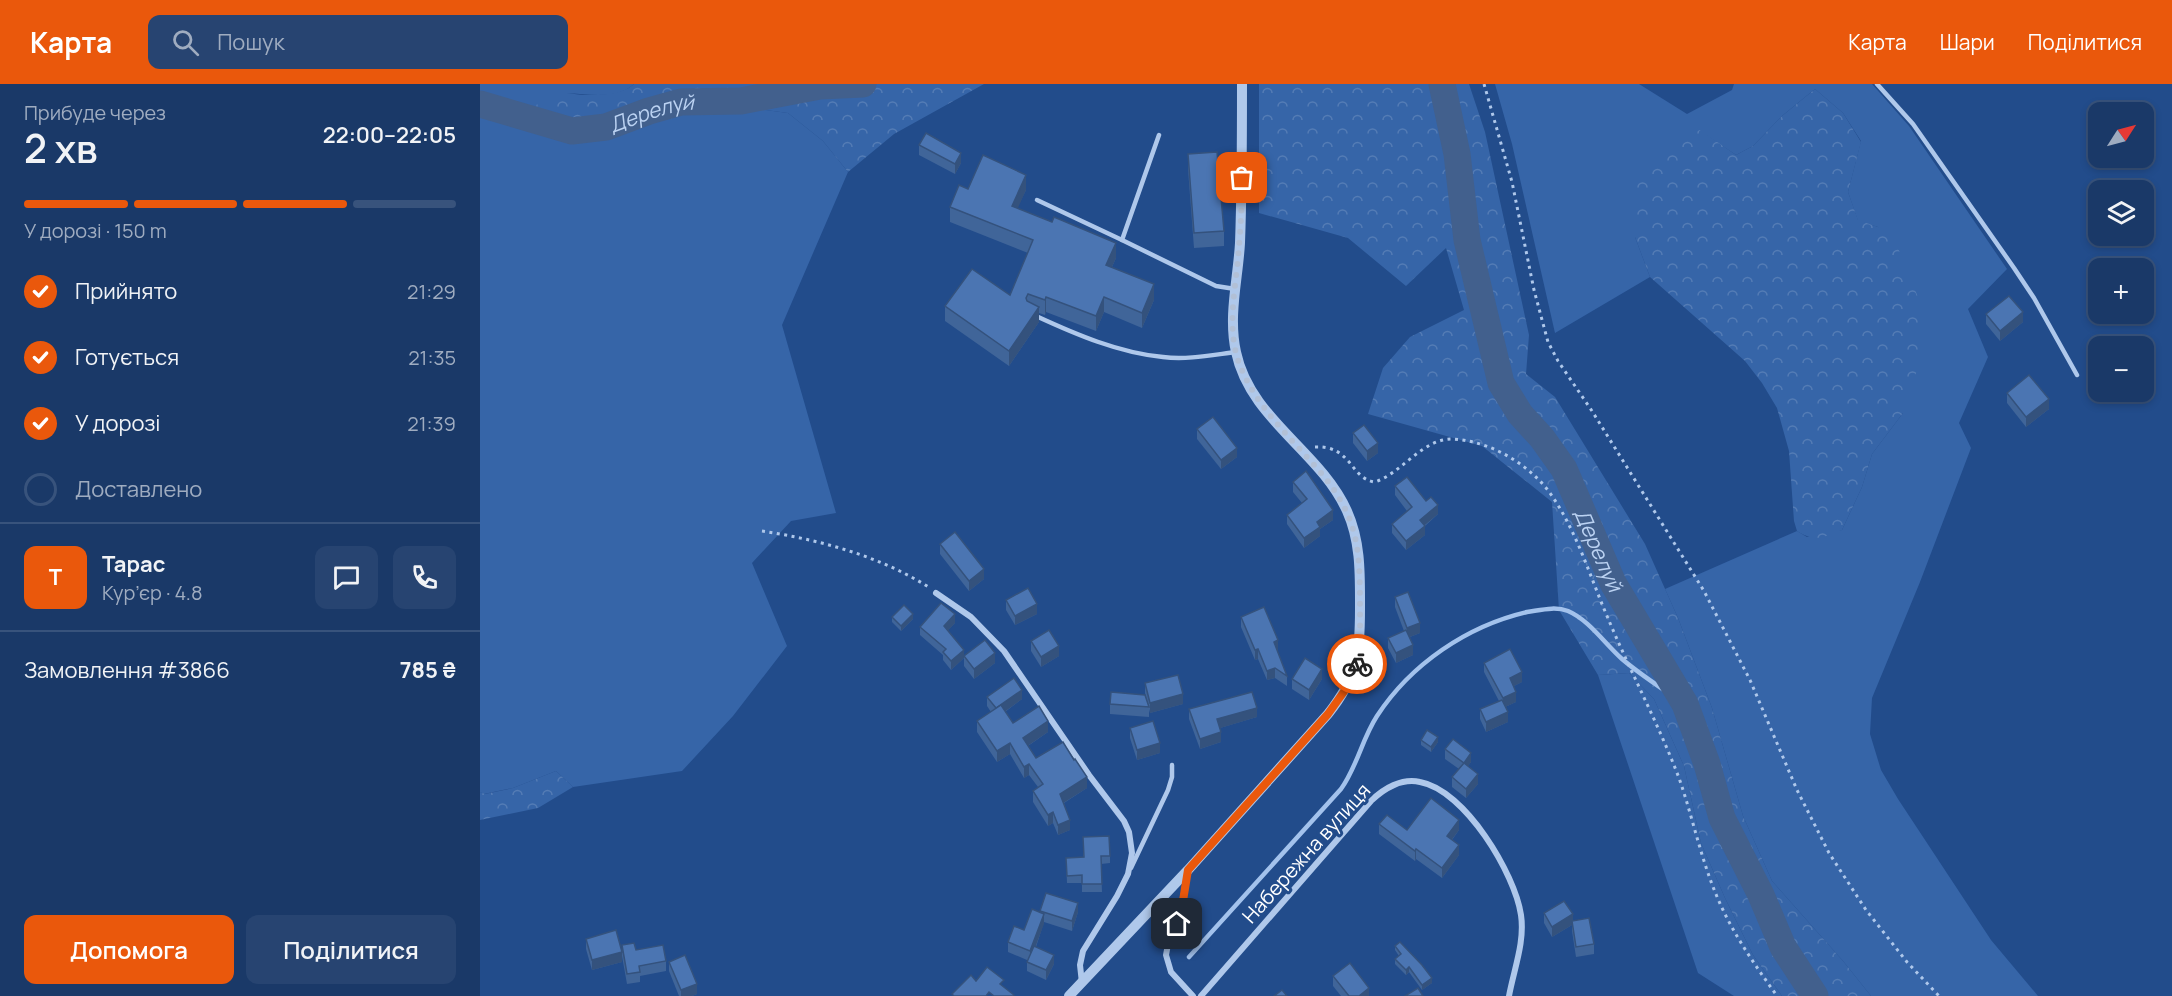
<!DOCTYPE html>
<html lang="uk">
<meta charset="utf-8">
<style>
body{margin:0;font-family:Manrope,sans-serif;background:#274471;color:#f1f3f6;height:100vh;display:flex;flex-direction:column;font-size:22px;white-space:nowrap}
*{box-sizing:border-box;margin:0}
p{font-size:20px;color:#9facc0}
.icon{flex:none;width:33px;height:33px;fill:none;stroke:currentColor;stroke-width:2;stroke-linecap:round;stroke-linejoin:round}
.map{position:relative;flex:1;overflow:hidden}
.details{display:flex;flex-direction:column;background:#1a3968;width:480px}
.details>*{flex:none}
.needle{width:39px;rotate:54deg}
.buttons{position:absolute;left:1608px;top:18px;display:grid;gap:12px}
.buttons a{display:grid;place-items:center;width:66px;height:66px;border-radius:12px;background:#1a3968;box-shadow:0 3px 9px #0003,0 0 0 2px #38537c;font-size:30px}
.pin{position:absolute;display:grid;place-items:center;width:51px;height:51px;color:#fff;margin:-26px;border-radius:12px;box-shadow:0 3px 9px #0006}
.courier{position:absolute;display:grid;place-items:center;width:60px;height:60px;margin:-30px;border:4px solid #ea580c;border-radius:50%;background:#fff;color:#222;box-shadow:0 2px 8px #0007}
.overview em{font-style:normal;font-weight:600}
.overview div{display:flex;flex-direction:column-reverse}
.overview{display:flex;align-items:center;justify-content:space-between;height:102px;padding:0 24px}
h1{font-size:39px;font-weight:600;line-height:45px}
.bar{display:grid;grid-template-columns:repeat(4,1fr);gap:9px 6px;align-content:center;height:72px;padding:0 24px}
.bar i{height:8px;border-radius:4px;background:#38537c}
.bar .current{background:#ea580c}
.bar p{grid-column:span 4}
.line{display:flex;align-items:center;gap:15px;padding:0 24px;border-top:2px solid #38537c}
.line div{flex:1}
.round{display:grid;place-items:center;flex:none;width:63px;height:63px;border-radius:12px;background:#274471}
ol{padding:0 24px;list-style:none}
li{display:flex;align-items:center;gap:18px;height:66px}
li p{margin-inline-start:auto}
li .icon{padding:6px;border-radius:50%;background:#ea580c;color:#fff;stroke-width:4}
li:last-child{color:#9facc0}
li i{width:33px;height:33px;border:3px solid #38537c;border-radius:50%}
.action{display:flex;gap:12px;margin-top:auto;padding:12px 24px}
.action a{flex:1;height:69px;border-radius:12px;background:#ea580c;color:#fff;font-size:24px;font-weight:600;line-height:69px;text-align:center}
.action a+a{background:#274471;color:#f1f3f6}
header{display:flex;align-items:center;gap:36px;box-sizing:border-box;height:84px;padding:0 30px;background:#ea580c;color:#fff}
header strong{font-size:28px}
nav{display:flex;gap:33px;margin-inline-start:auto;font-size:21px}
.search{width:420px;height:54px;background:#274471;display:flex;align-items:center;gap:15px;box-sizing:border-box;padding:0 21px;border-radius:12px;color:#9facc0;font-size:22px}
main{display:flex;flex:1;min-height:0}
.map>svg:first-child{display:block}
.green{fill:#3665a8}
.forest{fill:url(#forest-crowns)}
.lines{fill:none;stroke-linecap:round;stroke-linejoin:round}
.stream{stroke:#a3c2ec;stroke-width:4.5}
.river{stroke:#42608d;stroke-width:27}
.path{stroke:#afc8eb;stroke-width:3;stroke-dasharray:3 4.5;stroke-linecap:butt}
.service{stroke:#afc8eb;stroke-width:4.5}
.minor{stroke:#afc8eb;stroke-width:6}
.tertiary{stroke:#afc8eb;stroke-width:10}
.wall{fill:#406599}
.shaded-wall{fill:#34527d}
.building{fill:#4b75b2;stroke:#34527d;stroke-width:1.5}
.done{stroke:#b2c0d6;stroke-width:6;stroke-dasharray:0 10.8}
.route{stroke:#ea580c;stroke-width:8}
.labels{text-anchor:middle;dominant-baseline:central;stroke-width:6;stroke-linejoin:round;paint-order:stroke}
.street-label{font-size:20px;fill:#fff;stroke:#224c8b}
.water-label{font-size:21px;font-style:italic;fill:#bbd2f2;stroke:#224c8b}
</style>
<header>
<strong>Карта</strong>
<div class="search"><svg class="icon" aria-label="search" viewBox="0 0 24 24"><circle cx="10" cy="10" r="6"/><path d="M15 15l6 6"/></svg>Пошук</div>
<nav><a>Карта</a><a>Шари</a><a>Поділитися</a></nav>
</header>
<main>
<section class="details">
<div class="overview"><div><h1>2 хв</h1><p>Прибуде через</p></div><em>22:00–22:05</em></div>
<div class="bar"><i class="current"></i><i class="current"></i><i class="current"></i><i></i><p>У дорозі · 150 m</p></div>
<ol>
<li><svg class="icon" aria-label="check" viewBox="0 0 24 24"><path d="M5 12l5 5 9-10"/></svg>Прийнято<p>21:29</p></li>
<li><svg class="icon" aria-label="check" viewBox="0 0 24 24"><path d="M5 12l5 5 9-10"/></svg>Готується<p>21:35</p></li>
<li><svg class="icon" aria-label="check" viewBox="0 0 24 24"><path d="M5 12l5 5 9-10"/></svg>У дорозі<p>21:39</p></li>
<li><i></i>Доставлено</li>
</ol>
<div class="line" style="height:108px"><b class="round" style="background:#ea580c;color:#fff">Т</b><div><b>Тарас</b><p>Кур’єр · 4.8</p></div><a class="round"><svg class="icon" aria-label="chat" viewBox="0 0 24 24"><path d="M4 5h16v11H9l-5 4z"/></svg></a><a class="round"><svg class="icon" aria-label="phone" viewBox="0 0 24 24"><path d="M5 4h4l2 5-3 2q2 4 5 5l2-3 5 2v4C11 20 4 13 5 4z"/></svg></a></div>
<div class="line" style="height:78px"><div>Замовлення #3866</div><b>785 ₴</b></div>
<div class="action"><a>Допомога</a><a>Поділитися</a></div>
</section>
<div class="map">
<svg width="1692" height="912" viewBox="0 0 1692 912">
<defs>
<pattern id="forest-crowns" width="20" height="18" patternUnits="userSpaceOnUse" patternTransform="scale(1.5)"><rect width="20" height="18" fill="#3665a8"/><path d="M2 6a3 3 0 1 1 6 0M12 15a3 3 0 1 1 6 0" fill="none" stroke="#547cb5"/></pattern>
</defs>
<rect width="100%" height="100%" fill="#224c8b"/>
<!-- green -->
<g class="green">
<path d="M0,0h154c-17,16 -46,10 -67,9l128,17 17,-7 76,10 35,28 25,31 -66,153 54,188 -45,8 -39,42 35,83 -54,70 -51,55 -109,16 -17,-16 -43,17 -29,6 -4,-2z"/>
<path d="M1015,0h144l48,30 45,-24 2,-6h138l37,42 98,143 -39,40 20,48 -29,66 12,25 -51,134 -48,116 -2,36 11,36 17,29 93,141 47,56h-167l-28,-35 -71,-80 -29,-65 -31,-108 -34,-90 -13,-29 132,-58 10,6 35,-7 20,-43 10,-33 31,-41 -25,-186 -20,-6 -10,-29 13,-51 -18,-28 -28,-24 -33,27 -29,30 -17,9 -36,-24 -65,106 15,40 -95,56 -43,-189z"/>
<path d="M1149,589l25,26 30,67 17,77 24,55 28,57 29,41h-48l-36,-23 -100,-298z"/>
</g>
<!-- forest -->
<g class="forest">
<path d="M154,0h350l-90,50 -46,38 -25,-31 -35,-28 -76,-10 -63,24 -51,10 -67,-18 10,-25c25,-1 76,7 93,-10z"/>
<path d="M779,0h210l16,48 44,203 -3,39 29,23 90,147 33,74 34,90 31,108 29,65 71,80 28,35h-89l-29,-41 -28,-57 -24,-55 -17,-77 -30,-67 -25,-26 -31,2 -39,-65 -7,-108 -70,-56 -114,-32 15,-46 27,-31 54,-27 -18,-62 -40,38 -58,-48 -89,-25z"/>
<path d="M1335,5l28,24 18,29 -13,50 10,28 20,7 20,21 24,59 -1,51 -18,55 -31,41 -10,33 -20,43c-19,7 -26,13 -45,1l-3,-10 -5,-70 -12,-43 -15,-25 -17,-22 -95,-84 -15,-40v-56l34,-40 31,-11 36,25 17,-9 29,-30z"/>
<path d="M76,687l17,16 -35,21 -58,12v-28l5,2 28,-6z"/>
</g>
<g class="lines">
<!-- stream -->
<path class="stream" d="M709,873l152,-168c16,-22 21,-50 36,-73 34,-52 90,-90 150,-104 14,-2 28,-6 41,-1 21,9 37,33 54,48 20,17 42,31 63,45"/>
<!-- river -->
<g class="river">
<path id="s1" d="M962,0l15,70 10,86 34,143 19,31 22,24 22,31 49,114 72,121 22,60 15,54 39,77 22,52 32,49"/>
<path id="s2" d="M0,20l92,27 34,-4 43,-16 32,-9 60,-1 79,-15 43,-2"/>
</g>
<!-- path -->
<g class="path">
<path d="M1004,0l28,98 22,108 14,52 10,19 34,50 112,180 46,89 47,110 32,63 37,57 41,52 32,34"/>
<path d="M835,363c37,-2 35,32 60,35 27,-9 48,-44 78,-43 36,2 72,23 94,50 28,37 42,85 60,127 23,55 51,107 72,162 14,40 22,82 39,121 15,35 37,66 59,97"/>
<path d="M282,447c58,9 118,25 168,57"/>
</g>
<!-- service -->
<g class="service">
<path d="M1397,0l36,40 101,144 20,30 43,77"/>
<path d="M679,51l-37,105 94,46 19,3"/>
<path d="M557,116l85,40"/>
<path d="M556,232c39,18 83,37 127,41 24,3 49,-2 73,-5"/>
<path d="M651,784l37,-78 4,-13v-12"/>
</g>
<!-- minor -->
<g class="minor">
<path d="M456,509l35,24 33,34 85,124 35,46 5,11 3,21 -4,21 -11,22 -34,55 -3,14 2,18"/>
<path d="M707,788l-6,41 -12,26 -3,16 5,17 22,24"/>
<path d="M721,912l170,-195c13,-13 31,-23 49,-19 45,8 95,92 101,133 4,27 -7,54 -12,81"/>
</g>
<!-- tertiary -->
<path class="tertiary" d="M589,912l119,-126 140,-156c30,-38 32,-59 32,-105 0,-34 1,-67 -13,-98 -27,-60 -97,-92 -111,-159 -8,-36 2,-73 4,-109 2,-53 2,-106 2,-159"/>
</g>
<!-- wall -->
<g class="wall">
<path d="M439,61l42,18 -6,11 -36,-19z"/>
<path d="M708,70l36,77v15l-30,2 -6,-79z"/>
<path d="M488,105l58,1 -9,18 99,50 -4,9 42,33 -12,28 -38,-16 -8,19 -50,-19 -1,3 -6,-2v9l-30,44 -64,-45v-15l65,-11 18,-42 -78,-31v-15z"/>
<path d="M1506,230l37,8 -23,19 -14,-17z"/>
<path d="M1527,309l42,16 -23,18 -19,-24z"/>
<path d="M717,345l40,28 -16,12 -24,-30z"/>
<path d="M873,349l25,20 -11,8 -14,-18z"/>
<path d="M813,398l40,38 -13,9v7l-16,12 -17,-24v-9l15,-12 -9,-11z"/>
<path d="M915,402l31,15 12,13 -13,12v9l-19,15 -14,-17v-9l15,-13 -12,-16z"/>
<path d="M460,460l44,35 -15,12 -29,-37z"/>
<path d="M915,513l25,36 -10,4 3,18 -17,8 -8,-15v-10l16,-7 -9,-24z"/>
<path d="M526,516l31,14 -22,11 -9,-15z"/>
<path d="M412,533l21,2 -12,12 -9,-9z"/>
<path d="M761,533l37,33 -1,1 10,25v10l-12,-8 -8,2 -9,-21 -3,1 -14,-33z"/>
<path d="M475,539l-7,7 16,26 31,7 -21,16 -10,-13v-8l-13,12 -8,-10v-5l-23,-20v-8z"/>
<path d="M551,557l28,15 -18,11 -10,-16z"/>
<path d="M1004,579l38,19 -8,4 2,16 -11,5 3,15 -22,10 -6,-13v-10l19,-8 -15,-29z"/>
<path d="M812,595h30l-13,21 -17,-11z"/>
<path d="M665,599l38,21 -33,9 -5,-20z"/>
<path d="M507,613l35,2 -17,13 8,11 35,9 -20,14 8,12 51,30 -23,15 6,27 -12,5 -5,-12 -5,3 -15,-24v-11l5,-4 -9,-12 -5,3 -14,-24 -13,8 -20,-30v-11l14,-9 -4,-6z"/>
<path d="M630,620l39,3v10l-39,-3z"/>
<path d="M709,625l68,8 -37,11 1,14 -21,7 -11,-30z"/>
<path d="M650,644l30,25 -23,7 -7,-22z"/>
<path d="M941,656l17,2 -7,10 -10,-7z"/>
<path d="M965,665l26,13 -3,4 10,18 -12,14 -14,-11v-10l7,-8 -14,-10z"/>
<path d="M899,740l28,6h52l-7,10 7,15 -17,23 -26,-19 -1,2 -36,-27z"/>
<path d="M603,753l27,19v7l-9,1 1,28h-20v-9h-15l-1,-25 17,-1z"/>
<path d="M560,827l38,1 -6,19 -28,-9 -8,25 18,17 -8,16 -19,-9v-11l-19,-8v-10l16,-12 16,-17z"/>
<path d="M1064,829l29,8 21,23v10l-18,3 -4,-26v-6l-20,12 -8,-14z"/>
<path d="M106,855l36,12v-6l44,16v10l-26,5v6l-13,2 -5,-28v6l-30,8 -6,-21z"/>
<path d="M915,862l37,37 -10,7 -13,-18 -3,3 -11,-11v-5l4,-3 -4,-6z"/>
<path d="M189,878l28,32 -5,2h-13l-10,-25z"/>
<path d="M853,892l36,20h-28l-8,-10z"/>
</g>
<!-- shaded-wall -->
<g class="shaded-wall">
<path d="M481,69v10l-6,11v-10z"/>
<path d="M546,91v15l-14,31v-15z"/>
<path d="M636,159v15l-10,22v-15z"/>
<path d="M674,200v16l-12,28v-15z"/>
<path d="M566,213v15l-1,3v-15z"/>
<path d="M624,213v15l-8,19v-15z"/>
<path d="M559,223v15l-30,44v-15z"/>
<path d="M1543,228v10l-23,19v-10z"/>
<path d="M1569,315v10l-23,18v-10z"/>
<path d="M898,359v10l-11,8v-10z"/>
<path d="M757,364v9l-16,12v-9z"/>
<path d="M958,421v9l-18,15v-9z"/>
<path d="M853,426v10l-13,9v7l-16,12v-10l13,-16z"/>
<path d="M945,442v9l-19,15v-9z"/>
<path d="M504,485v10l-15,12v-10z"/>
<path d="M557,520v10l-22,11v-9z"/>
<path d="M433,530v5l-12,12v-5z"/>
<path d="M475,530v9l-11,12v-9z"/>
<path d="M940,539v10l-13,5v-10z"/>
<path d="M798,556v10l-4,2v-10z"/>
<path d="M933,561v10l-17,8v-10z"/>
<path d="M579,562v10l-18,11v-10z"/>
<path d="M778,565v10l-3,1v-10z"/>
<path d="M484,566v8l-13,12v-9z"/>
<path d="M515,569v10l-21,16v-10z"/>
<path d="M795,584v10l-8,2v-9z"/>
<path d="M842,585v10l-13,21v-10z"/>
<path d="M1042,588v10l-12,6v-10z"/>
<path d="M542,606v9l-26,19v-10z"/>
<path d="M1036,608v10l-13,6v-10z"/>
<path d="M703,610v10l-33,9v-10z"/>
<path d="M777,624v9l-40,12v-10z"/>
<path d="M1028,628v10l-22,10v-10z"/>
<path d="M568,637v11l-25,17v-11z"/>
<path d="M741,648v10l-21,7v-10z"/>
<path d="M958,653v5l-7,10v-5z"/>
<path d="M530,659v11l-13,8v-11z"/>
<path d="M680,659v10l-23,7v-10z"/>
<path d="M991,669v9l-7,10v-9z"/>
<path d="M549,680v11l-5,3v-11z"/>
<path d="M998,690v10l-12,14v-9z"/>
<path d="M607,693v11l-27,17v-11z"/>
<path d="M573,728v11l-5,3v-11z"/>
<path d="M590,736v10l-12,5v-10z"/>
<path d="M979,736v10l-12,16v-10z"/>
<path d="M979,761v10l-17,23v-10z"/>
<path d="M936,765v10l-1,2v-10z"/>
<path d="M598,819v9l-6,19v-10z"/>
<path d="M564,830v10l-14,37v-10z"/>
<path d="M1093,830v10l-1,-3v4l-20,12v-10z"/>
<path d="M142,868v10l-30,8v-10z"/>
<path d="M574,871v9l-8,16v-10z"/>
<path d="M929,883v5l-3,3v-5z"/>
<path d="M952,894v5l-10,7v-5z"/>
<path d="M217,900v10l-5,2h-11v-6z"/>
<path d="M889,904v8h-10z"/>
</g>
<!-- building -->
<g class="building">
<path d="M446,49l35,20 -6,11 -36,-19z"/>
<path d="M737,68l7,79 -30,2 -6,-79z"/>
<path d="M503,71l43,20 -14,31 40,16 2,-5 62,26 -10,22 48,19 -12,29 -38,-16 -8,19 -50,-19 -1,3 -17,-6 -2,4 1,3 12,6 -30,44 -64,-45 27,-37 38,26 23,-55 -83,-33 9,-22 9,4z"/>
<path d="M1529,212l14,16 -23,19 -14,-17z"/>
<path d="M1549,291l20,24 -23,18 -19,-24z"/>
<path d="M733,333l24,31 -16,12 -24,-31z"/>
<path d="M884,341l14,18 -11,8 -14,-18z"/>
<path d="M826,387l27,39 -16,12 3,5 -16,11 -17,-23 20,-16 -14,-17z"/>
<path d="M927,393l19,24 5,-4 7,8 -18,15 5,6 -19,15 -14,-17 20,-17 -17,-21z"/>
<path d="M475,448l29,37 -15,12 -29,-37z"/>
<path d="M548,504l9,16 -22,12 -9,-16z"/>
<path d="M928,508l12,31 -13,5 -12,-31z"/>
<path d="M461,519l14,11 -11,12 20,24 -13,11 -8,-9 3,-3 -26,-22z"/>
<path d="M424,521l9,9 -12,12 -9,-9z"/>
<path d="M784,523l14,33 -4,2 13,34 -12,-8 -8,3 -9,-22 -3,1 -14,-33z"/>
<path d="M569,546l10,16 -18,11 -10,-16z"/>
<path d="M926,546l7,15 -17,8 -8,-15z"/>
<path d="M505,556l10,13 -21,16 -10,-13z"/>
<path d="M1030,565l12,23 -12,6 6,14 -13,6 -19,-35z"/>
<path d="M825,574l17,11 -13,21 -17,-11z"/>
<path d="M698,591l5,19 -33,9 -5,-20z"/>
<path d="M534,594l8,12 -26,18 -9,-11z"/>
<path d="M631,608l34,3 4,12 -39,-3z"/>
<path d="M772,608l5,16 -40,11 4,13 -21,7 -11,-30z"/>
<path d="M1022,616l6,12 -22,10 -6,-13z"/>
<path d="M521,621l12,18 26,-17 9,15 -25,17 13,20 27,-16 11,18 1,-1 12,18 -27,17 10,26 -12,5 -5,-13 -5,3 -15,-24 10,-7 -14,-20 -5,3 -14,-24 -13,8 -20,-30z"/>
<path d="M673,637l7,22 -23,7 -7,-22z"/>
<path d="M947,646l11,7 -7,10 -10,-7z"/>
<path d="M973,655l18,14 -7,10 -19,-14z"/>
<path d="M984,679l14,11 -12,15 -14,-12z"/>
<path d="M951,714l28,22 -12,16 12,9 -17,23 -26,-19 -1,2 -36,-27 8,-9 20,15z"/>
<path d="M629,752l1,20h-9l1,28h-20v-9l-15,1 -1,-18 18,-1 -1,-20z"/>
<path d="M566,809l32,10 -6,18 -32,-10z"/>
<path d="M1084,817l9,13 -21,13 -8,-14z"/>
<path d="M552,825l12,5 -14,37 -22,-9 6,-16 10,4z"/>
<path d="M1109,834l5,26 -18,3 -4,-26z"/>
<path d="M136,846l6,22 -30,8 -6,-21z"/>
<path d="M920,858l22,23 10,13 -10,7 -13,-18 -3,3 -11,-11 6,-5 -6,-8z"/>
<path d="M154,859l2,7 27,-5 3,16 -27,5 1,6 -13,2 -5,-29z"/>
<path d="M554,862l20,9 -8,15 -19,-8z"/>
<path d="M205,871l12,29 -16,6 -12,-28z"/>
<path d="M870,879l19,25 -10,8h-10l-16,-20z"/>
<path d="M507,883l17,13 -4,4 14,11 -1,1h-19l-5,-4 -3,4h-32l-2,-2 19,-19 5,6z"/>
<path d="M938,904l5,8h-18z"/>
<path d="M802,906l5,6h-13z"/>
</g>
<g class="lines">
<!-- done -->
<path class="done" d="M762,94c0,23 -1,45 -3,68 -2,36 -13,78 -1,114 15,43 48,73 77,106 42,47 45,78 45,138 0,20 1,40 -3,60"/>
<!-- route -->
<path class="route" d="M697,840l4,-11 7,-43 140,-156 20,-28 9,-22"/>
</g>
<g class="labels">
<!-- street labels -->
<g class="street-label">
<text transform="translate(826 769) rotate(-48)">Набережна вулиця</text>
</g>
<!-- water labels -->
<g class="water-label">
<text stroke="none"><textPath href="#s2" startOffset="178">Дерелуй</textPath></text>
<text stroke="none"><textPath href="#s1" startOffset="500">Дерелуй</textPath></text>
</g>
</g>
</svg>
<div class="buttons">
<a><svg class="needle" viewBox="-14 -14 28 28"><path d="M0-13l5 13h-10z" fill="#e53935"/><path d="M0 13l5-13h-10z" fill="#9facc0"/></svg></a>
<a><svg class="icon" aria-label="layers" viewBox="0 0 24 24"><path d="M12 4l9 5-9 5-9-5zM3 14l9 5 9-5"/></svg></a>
<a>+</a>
<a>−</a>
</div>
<div class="pin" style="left:762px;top:94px;background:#ea580c"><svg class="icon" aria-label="bag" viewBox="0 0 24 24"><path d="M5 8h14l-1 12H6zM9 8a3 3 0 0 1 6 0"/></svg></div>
<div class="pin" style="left:697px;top:840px;background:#1f2937"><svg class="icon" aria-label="home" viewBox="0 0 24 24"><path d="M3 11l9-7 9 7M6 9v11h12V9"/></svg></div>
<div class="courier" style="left:877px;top:580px"><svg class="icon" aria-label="bike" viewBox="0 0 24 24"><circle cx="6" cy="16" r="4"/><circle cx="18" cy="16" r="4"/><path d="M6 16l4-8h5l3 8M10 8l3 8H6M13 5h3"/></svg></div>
</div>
</main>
